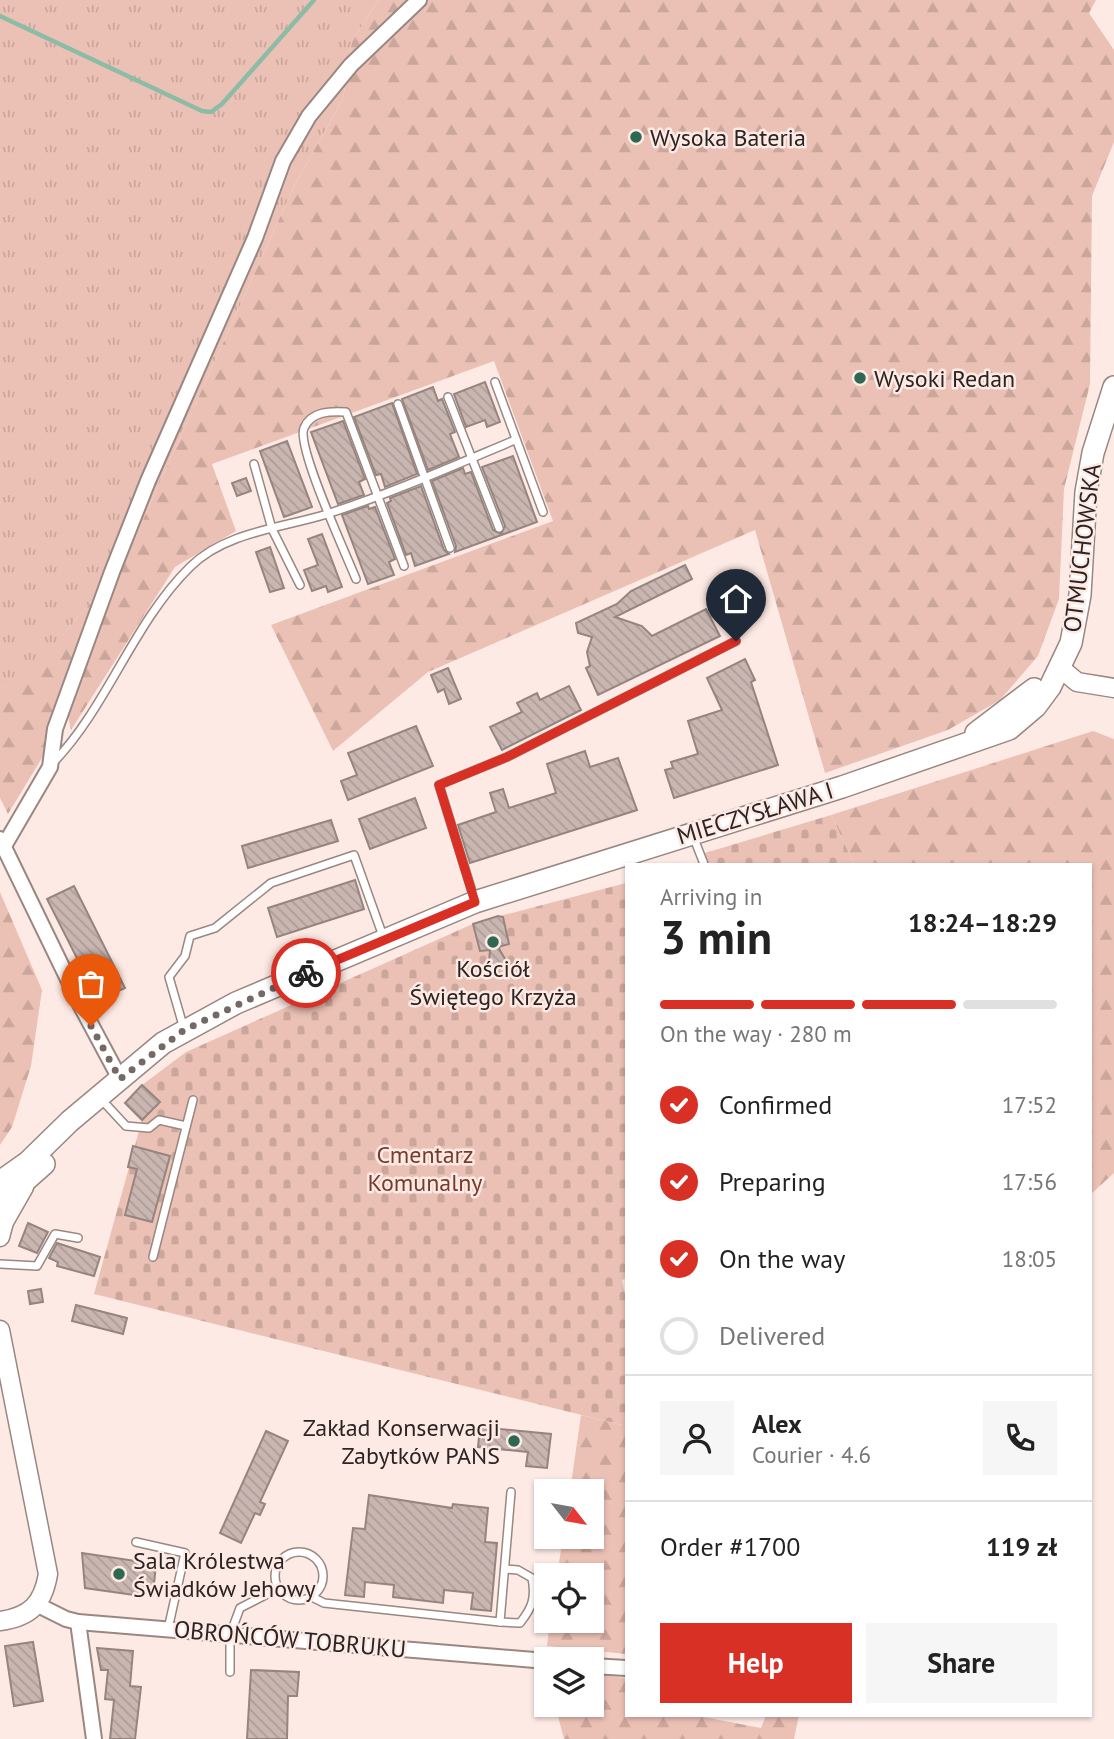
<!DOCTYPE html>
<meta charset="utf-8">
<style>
body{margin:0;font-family:"PT Sans",sans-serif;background:#f6f6f6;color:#222;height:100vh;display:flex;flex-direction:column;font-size:26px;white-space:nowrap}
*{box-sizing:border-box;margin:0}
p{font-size:23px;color:#767676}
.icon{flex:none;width:38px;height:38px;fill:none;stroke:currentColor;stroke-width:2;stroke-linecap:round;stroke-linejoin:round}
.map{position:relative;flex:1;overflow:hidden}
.panel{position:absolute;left:625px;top:863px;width:467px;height:854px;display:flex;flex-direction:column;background:#fff;border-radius:0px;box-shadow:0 2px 5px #0004}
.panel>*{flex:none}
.needle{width:46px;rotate:121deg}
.controls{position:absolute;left:534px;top:1479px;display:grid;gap:14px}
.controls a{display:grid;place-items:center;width:70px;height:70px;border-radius:0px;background:#fff;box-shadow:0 2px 5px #0004;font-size:35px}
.pin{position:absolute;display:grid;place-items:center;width:60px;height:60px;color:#fff;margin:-72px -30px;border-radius:50% 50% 50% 0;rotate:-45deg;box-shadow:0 0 7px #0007}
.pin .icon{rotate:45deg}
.courier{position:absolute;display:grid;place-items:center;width:70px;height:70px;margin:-35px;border:5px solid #d93025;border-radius:50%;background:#fff;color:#222;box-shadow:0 2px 9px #0007}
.head em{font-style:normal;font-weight:700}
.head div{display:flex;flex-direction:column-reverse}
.head{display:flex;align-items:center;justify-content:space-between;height:119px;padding:0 35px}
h1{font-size:46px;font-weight:700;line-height:52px}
.bar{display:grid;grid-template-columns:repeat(4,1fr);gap:10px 7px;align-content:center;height:84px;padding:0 35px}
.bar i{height:9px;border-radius:5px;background:#e0e0e0}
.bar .selected{background:#d93025}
.bar p{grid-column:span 4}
.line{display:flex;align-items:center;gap:18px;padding:0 35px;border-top:2px solid #e0e0e0}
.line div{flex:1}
.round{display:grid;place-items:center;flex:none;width:74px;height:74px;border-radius:0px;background:#f6f6f6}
ol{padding:0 35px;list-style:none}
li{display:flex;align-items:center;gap:21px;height:77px}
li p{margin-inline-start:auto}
li .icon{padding:7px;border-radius:50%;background:#d93025;color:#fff;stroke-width:4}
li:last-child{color:#767676}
li i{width:38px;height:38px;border:4px solid #e0e0e0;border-radius:50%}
.primary-button{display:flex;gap:14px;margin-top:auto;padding:14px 35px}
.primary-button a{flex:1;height:80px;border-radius:0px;background:#d93025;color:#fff;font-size:28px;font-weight:700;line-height:80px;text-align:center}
.primary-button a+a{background:#f6f6f6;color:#222}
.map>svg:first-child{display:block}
.grass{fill:url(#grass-tufts)}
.forest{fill:url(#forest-firs)}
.cemetery{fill:url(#cemetery-stones)}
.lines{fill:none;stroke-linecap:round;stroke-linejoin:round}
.stream{stroke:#8cbba6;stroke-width:4.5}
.building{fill:url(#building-back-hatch);stroke:#96847f;stroke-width:2}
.service-casing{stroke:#998782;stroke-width:10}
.minor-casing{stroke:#998782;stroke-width:18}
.tertiary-casing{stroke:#998782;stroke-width:21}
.secondary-casing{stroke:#998782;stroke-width:24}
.service{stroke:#fff;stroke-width:7}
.minor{stroke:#fff;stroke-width:14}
.tertiary{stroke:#fff;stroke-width:18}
.secondary{stroke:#fff;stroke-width:21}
.done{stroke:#756966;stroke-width:7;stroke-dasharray:0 12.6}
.route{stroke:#d93025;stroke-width:9}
.poi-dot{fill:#2e6852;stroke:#feeae5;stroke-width:2.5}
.labels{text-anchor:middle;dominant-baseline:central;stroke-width:5;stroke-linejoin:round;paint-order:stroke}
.poi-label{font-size:24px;fill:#2b2422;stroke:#feeae5;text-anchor:start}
.street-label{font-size:24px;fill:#2b2422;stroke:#feeae5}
.park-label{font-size:24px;fill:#773b2b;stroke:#feeae5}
</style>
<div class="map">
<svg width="1114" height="1739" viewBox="0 0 1114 1739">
<defs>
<pattern id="grass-tufts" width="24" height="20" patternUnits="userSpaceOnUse" patternTransform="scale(1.75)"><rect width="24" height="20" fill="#ecc1b5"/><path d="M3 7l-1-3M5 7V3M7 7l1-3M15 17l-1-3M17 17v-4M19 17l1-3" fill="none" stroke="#cba69b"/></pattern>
<pattern id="forest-firs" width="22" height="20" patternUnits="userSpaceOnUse" patternTransform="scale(1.75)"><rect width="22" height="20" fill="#ecc1b5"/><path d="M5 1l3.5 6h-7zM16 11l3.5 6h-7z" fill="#cba69b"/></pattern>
<pattern id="cemetery-stones" width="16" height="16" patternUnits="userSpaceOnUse" patternTransform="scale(1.75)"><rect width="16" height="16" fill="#ecc1b5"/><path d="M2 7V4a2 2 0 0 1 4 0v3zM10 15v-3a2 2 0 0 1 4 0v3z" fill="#cba69b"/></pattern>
<pattern id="building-back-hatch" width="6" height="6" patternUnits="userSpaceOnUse" patternTransform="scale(1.75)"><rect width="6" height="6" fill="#c9b6b1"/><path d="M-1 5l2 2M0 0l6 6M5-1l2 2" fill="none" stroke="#ad9c98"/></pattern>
</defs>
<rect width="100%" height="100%" fill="#feeae5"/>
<!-- grass -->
<path class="grass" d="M0,0h379l-27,41 -9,58 -48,85 -172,380 -109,129 -14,-8z"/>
<!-- forest -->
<g class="forest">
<path d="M379,0h717l-7,13 25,37v92l-22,54 -2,188 -26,105 -5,110 -21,57 -38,44 -52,30 -123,43 -70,-243 -327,142 -95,79 -62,-126 282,-104 -59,-160 -282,103 24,67 -61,36 -104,163 -3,-14 55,-152 172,-380 48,-85 9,-58z"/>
<path d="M97,595l-45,125 -10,38 -34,56 -8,-16v-113l14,7z"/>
<path d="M1093,731l21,8v434l-24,22v-331h-236l-23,-49z"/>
<path d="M0,892l42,98 -11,76 -19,61 -12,18z"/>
<path d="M581,1415l45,11v228l-79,-8 3,-25 42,-1v-45h-35l6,-38 29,-1v-45h-22z"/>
<path d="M592,1674l34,4v37h67l68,13 5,-13h33l-5,24h-230l-9,-34 37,-1z"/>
</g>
<!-- cemetery -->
<g class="cemetery">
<path d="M831,815l23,49h-163l15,-3 -1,-8z"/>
<path d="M626,883v395l-4,2 4,19v127l-532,-132 48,-174 18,-17 -18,-18 44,-33 291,-130z"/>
</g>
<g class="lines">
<!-- stream -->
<path class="stream" d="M0,16l202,95 9,1 11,-8 92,-104"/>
</g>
<!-- building -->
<g class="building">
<path d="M485,382l15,40 -13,5 -2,-7 -19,7 -12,-33z"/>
<path d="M433,387l5,14 4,-2 13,33 -5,2 9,23 -31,13 -26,-71z"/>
<path d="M392,403l25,71 -32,13 -4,-13 -5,1 -22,-58z"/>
<path d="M343,421l22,58 -6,3 5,13 -26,9 -27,-72z"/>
<path d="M287,441l25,66 -28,10 -24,-66z"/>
<path d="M513,456l24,66 -82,30 1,-6 -24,-65 31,-13 2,6 6,-2 22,58 8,4 4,-8 -23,-59z"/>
<path d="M246,478l5,13 -14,5 -5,-13z"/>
<path d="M421,486l23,64 5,4 -34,12 -4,-13 -5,2 -19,-52 4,-2 -1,-3z"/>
<path d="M368,506l1,3 6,-2 20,52 -6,3 5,13 -26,9 -26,-69z"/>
<path d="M322,534l20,53 -14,5 -2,-6 -14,5 -8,-21 14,-5 -10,-26z"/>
<path d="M270,547l14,41 -14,4 -14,-40z"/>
<path d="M685,565l7,14 -77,38 27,9 10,10 54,-27 14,27 -122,59 -12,-27 4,-2 -3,-14 5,-15 -14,-4 -2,-10 41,-19 14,-13z"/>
<path d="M745,659l10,21 -4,2 27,83 -104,33 -9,-28 8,-2 -2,-6 27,-8 -10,-33 34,-11 -15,-32z"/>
<path d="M448,668l13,31 -12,5 -5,-15 -6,3 -7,-17z"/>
<path d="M569,686l12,24 -79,40 -12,-23 32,-15 -5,-9 20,-10 3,7z"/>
<path d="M416,726l17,40 -85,34 -7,-19 16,-6 -9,-22z"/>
<path d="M585,751l5,16 28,-9 19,52 -167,53 -12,-38 38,-13 -6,-19 13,-4 6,19 47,-15 -9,-29z"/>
<path d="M415,798l11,30 -56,21 -11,-30z"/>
<path d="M331,820l7,21 -90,27 -6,-22z"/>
<path d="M355,880l9,29 -87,28 -9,-29z"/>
<path d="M74,886l51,102 -11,5 -6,-11 -15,8 -46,-91z"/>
<path d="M498,916l5,1 6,27 -11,3 7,12 -1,8 -9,3 -6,-7 1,-13 -10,1 -7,-27z"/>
<path d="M142,1085l18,17 -18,18 -17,-17z"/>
<path d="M133,1146l37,10 -18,66 -27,-7 12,-46 -9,-2z"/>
<path d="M28,1223l20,9 -11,21 -18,-7z"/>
<path d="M57,1243l43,14 -6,19 -37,-10 1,-4 -9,-4z"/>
<path d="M41,1289l2,13 -13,2 -2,-13z"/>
<path d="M76,1305l51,13 -4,16 -51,-13z"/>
<path d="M480,1427l71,7 -4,34 -21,-2 2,-14 -50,-5z"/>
<path d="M266,1431l22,10 -28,61 5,2 -5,11 -5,-2 -14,30 -21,-10z"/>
<path d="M369,1495l83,13 1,-4 35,4 -3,34 12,1 -6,68 -20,-2 2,-16 -29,-3 -1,13 -50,-6 1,-12 -29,-3 -1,15 -19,-2 8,-67 12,1z"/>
<path d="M82,1553l74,11 -2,20 -13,12 -56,-8z"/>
<path d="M33,1642l10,59 -29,5 -9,-60z"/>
<path d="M97,1648l36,3 -3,35 11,1 -6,52h-25l4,-39 -9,-1 3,-29h-7z"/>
<path d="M251,1670l48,2 -2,24h-9l-1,43h-40z"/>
</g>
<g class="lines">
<!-- service casing -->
<g class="service-casing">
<g id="service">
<path d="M495,382l48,130"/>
<path d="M448,397l51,131"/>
<path d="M398,404l52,144"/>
<path d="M254,464l18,65 28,56"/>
<path d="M356,579c-10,-25 -60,-133 -52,-151 7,-17 27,-17 42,-16l58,154"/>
<path d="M53,763c55,-57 80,-140 137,-196 35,-35 92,-39 137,-53 65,-21 126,-48 188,-74"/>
<path d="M693,836l11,28"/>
<path d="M474,898l-35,-113 68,-28 229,-116"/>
<path d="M184,1029l-15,-52 16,-21 5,-20 25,-8 56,-45 83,-28 30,84"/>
<path d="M100,1098l26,28 23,2 10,-8 27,6"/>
<path d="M153,1257l40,-157"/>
<path d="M0,1264l37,2 18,-32 23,4"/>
<path d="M136,1542l49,11 -17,76"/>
<circle cx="299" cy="1576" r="24"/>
<path d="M312,1597l12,6 176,19 11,-130"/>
<path d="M500,1622l20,1c12,-15 16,-25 12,-45l-14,-8 -13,-1"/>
<path d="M230,1672v-37l10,-27 37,-19"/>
</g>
</g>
<!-- minor casing -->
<g class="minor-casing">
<g id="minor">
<path d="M0,839l81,167 39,73"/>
<path d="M4,846l46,-79 5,-38 57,-157 36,-91 107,-243 28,-77 26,-45 42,-51 68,-65"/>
<path d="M38,1605l28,14 12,3 468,39"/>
<path d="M78,1622l16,117"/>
<path d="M592,1666l34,2"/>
</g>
</g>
<!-- tertiary casing -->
<g class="tertiary-casing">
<g id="tertiary">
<path d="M1059,667l18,15 37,6"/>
<path d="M0,1237l4,-15 20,-35"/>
<path d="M0,1330l48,244c-5,30 -18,43 -48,47"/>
</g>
</g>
<!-- secondary casing -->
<g class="secondary-casing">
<g id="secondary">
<path d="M976,733l58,-44"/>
<path d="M0,1182l28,-20 42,-41 93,-78 73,-40 239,-101 367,-115 167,-58 27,-23 14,-19 21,-44 9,-48 6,-103 7,-39 21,-66"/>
<path d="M0,1203l44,-39"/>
</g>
</g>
<!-- service -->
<use href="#service" class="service"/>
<!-- minor -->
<use href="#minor" class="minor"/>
<!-- tertiary -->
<use href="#tertiary" class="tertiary"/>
<!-- secondary -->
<use href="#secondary" class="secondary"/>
</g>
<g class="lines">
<!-- done -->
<path class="done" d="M91,1026l29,53 64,-49 122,-57"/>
<!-- route -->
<path class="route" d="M306,973l169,-71 -36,-117 68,-28 229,-116"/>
</g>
<!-- markers -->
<g class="poi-dot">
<circle cx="636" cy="137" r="7"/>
<circle cx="860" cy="378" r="7"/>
<circle cx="493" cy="942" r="7"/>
<circle cx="514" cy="1441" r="7"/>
<circle cx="119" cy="1574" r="7"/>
</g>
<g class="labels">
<!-- poi labels -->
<g class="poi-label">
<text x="650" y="137">Wysoka Bateria</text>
<text x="874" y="378">Wysoki Redan</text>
<text x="493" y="968" text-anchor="middle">Kościół<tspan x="493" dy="28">Świętego Krzyża</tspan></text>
<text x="500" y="1427" text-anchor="end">Zakład Konserwacji<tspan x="500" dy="28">Zabytków PANS</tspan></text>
<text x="133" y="1560">Sala Królestwa<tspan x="133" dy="28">Świadków Jehowy</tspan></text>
</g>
<!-- street labels -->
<g class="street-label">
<text transform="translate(1082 548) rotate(-83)">OTMUCHOWSKA</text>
<text transform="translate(755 813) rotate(-17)">MIECZYSŁAWA I</text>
<text transform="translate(290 1639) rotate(5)">OBROŃCÓW TOBRUKU</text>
</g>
<!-- park labels -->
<g class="park-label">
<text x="425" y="1154">Cmentarz<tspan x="425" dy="28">Komunalny</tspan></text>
</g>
</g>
</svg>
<div class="controls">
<a><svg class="needle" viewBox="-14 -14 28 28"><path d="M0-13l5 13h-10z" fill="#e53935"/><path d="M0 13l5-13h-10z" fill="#767676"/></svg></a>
<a><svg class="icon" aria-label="locate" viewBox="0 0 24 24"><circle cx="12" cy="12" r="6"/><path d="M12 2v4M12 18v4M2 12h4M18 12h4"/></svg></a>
<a><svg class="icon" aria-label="layers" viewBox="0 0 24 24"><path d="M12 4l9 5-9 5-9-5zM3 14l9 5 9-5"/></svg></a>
</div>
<div class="pin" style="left:91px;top:1026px;background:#ea580c"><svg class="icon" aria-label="bag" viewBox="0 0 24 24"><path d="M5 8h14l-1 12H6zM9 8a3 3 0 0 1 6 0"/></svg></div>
<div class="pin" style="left:736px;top:641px;background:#1f2937"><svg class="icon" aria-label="home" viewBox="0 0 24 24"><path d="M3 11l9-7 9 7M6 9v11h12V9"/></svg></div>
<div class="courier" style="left:306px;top:973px"><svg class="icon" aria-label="bike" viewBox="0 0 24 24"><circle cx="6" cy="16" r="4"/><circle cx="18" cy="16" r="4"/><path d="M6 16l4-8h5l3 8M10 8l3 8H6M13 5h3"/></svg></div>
<section class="panel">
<div class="head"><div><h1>3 min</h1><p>Arriving in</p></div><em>18:24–18:29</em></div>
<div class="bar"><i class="selected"></i><i class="selected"></i><i class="selected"></i><i></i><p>On the way · 280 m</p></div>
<ol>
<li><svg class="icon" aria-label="check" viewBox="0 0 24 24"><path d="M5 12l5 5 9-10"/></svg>Confirmed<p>17:52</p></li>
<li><svg class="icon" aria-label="check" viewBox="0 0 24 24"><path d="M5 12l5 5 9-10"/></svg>Preparing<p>17:56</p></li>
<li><svg class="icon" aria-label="check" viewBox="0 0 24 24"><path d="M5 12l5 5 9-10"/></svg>On the way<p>18:05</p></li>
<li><i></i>Delivered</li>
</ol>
<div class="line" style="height:126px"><a class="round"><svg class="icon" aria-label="person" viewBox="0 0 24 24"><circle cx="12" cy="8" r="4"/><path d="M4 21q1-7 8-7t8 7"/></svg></a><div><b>Alex</b><p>Courier · 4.6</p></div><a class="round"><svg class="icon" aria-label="phone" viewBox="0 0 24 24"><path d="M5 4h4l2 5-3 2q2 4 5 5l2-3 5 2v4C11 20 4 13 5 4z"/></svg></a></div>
<div class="line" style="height:91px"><div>Order #1700</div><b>119 zł</b></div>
<div class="primary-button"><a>Help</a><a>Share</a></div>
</section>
</div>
